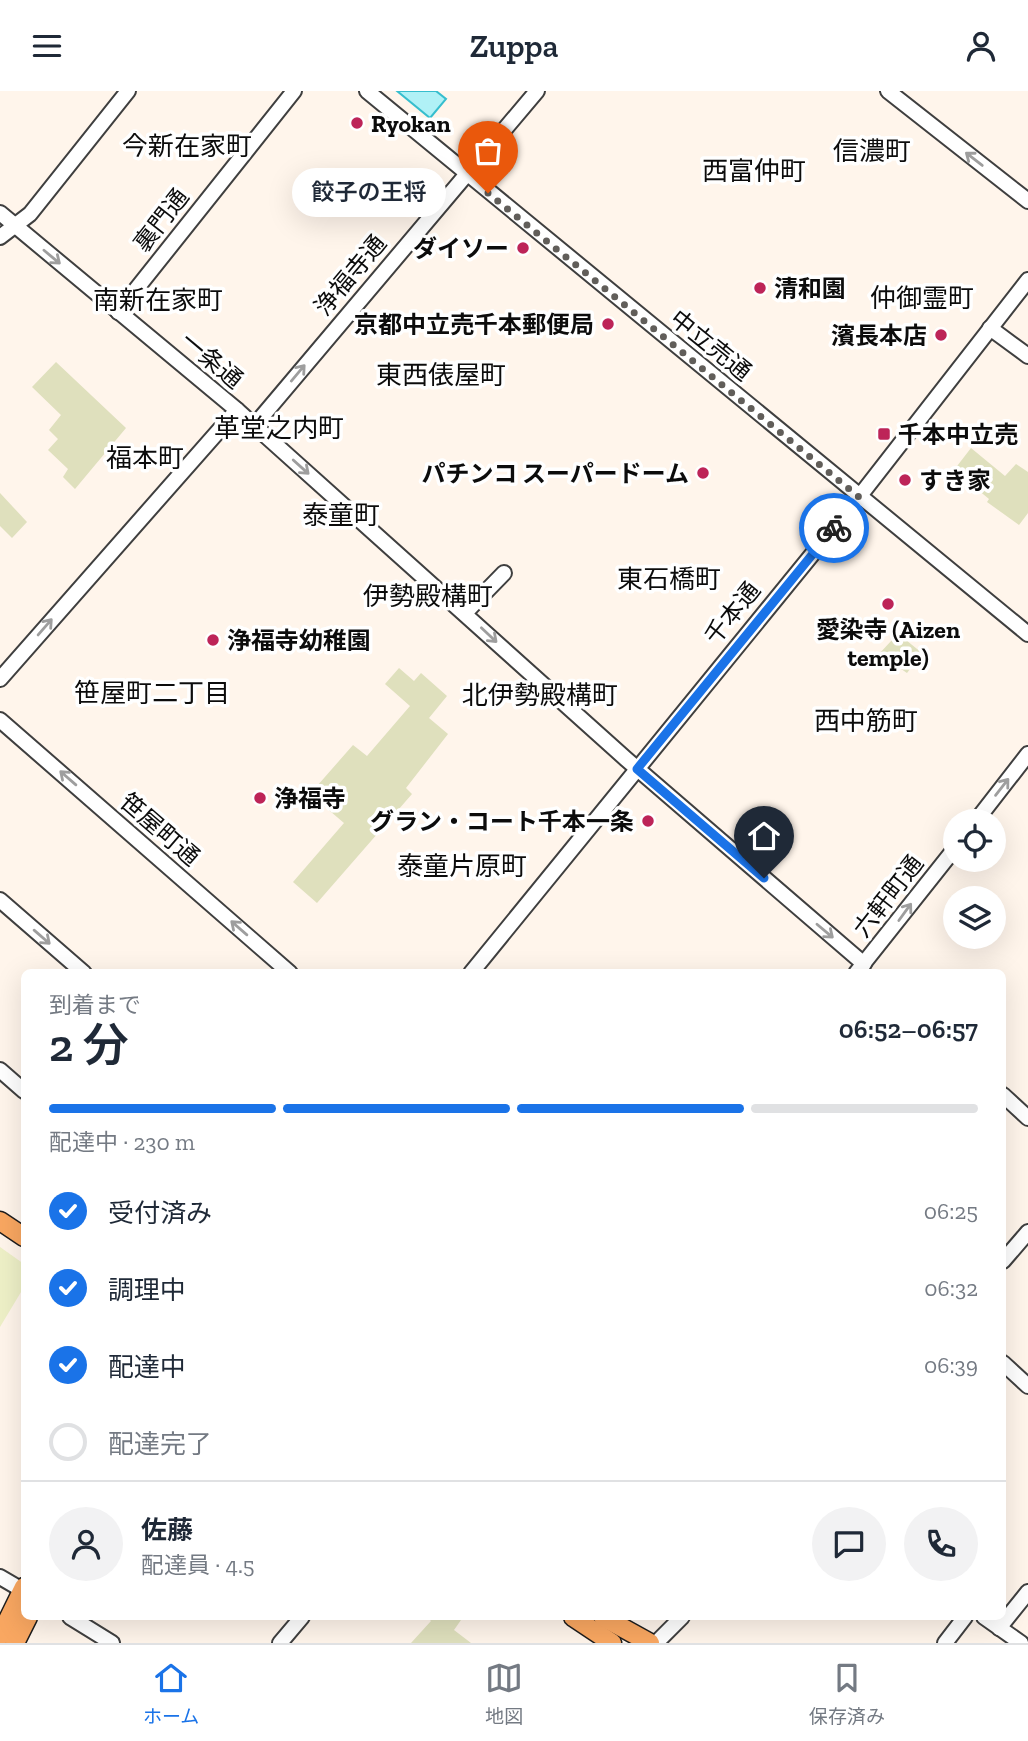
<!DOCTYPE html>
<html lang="ja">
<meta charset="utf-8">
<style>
body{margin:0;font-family:"Zilla Slab","Noto Sans JP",serif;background:#f2f2f3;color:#1f2937;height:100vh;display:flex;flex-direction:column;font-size:26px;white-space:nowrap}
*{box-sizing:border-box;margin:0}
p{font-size:23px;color:#747a83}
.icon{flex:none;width:38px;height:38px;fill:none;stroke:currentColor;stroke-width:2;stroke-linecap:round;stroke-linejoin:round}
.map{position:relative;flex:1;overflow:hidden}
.side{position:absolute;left:21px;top:878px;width:985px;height:651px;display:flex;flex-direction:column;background:#fff;border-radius:10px;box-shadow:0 7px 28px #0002}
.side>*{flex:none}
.controls{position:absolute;left:943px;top:718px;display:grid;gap:14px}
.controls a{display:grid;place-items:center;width:63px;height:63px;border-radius:50%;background:#fff;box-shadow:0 7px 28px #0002;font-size:35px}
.pin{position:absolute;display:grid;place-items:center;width:60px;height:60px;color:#fff;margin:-72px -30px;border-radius:50% 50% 50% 0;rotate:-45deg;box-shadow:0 0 7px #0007}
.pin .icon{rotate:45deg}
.courier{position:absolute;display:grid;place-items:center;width:70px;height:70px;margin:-35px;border:5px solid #1a73e8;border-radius:50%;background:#fff;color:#222;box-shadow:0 2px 9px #0007}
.bubble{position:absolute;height:49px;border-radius:24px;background:#fff;box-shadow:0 7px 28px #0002;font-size:23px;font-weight:600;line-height:49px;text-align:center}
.head em{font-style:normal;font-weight:600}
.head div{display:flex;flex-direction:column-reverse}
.head{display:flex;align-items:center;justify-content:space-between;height:119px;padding:0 28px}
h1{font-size:46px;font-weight:600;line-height:52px}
.bar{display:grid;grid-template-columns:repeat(4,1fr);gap:10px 7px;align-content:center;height:84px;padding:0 28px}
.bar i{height:9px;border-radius:5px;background:#e0e1e3}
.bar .active{background:#1a73e8}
.bar p{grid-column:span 4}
.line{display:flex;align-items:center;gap:18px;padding:0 28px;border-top:2px solid #e0e1e3}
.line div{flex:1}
.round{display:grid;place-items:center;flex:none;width:74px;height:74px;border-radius:37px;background:#f2f2f3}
ol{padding:0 28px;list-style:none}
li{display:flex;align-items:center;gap:21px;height:77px}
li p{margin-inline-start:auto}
li .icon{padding:7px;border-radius:50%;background:#1a73e8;color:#fff;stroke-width:4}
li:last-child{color:#747a83}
li i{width:38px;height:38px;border:4px solid #e0e1e3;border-radius:50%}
header{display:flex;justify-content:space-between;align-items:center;height:91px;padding:0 28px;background:#fff;font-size:32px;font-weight:600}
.tab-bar{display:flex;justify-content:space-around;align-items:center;height:98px;border-top:2px solid #e0e1e3;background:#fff;font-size:19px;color:#747a83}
.tab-bar a{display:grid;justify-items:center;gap:4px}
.tab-bar .active{color:#1a73e8}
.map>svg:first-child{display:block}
.cemetery{fill:#dfe0bd}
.pitch{fill:#eef0c7}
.water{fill:#b0f1f6;stroke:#36bece;stroke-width:2}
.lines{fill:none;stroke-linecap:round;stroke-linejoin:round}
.minor-casing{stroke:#3f3f3f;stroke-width:18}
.major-casing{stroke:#1d1d1d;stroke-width:21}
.minor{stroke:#fff;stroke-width:14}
.major{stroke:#f9a761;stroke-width:18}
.oneway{stroke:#9e9e9e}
.done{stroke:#615e5a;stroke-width:7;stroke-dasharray:0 12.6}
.route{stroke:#1a73e8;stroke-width:9}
.poi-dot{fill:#bd2458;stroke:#fff;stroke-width:2.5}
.labels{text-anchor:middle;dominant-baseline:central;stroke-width:7;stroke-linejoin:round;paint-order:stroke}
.poi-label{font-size:24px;font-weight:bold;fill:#0c0c0c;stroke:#fff;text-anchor:start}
.street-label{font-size:24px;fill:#0c0c0c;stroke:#fff}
.neighbourhood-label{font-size:26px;fill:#0c0c0c;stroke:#fff}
</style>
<header><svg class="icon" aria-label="menu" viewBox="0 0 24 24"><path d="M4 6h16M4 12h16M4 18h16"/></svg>Zuppa<svg class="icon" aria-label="person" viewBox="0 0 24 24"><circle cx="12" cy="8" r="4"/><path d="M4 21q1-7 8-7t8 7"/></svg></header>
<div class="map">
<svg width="1028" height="1552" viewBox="0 0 1028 1552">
<rect width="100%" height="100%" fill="#fff5eb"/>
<!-- cemetery -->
<g class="cemetery">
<path d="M56,271l70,66 -51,61 -12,-12 5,-8 -20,-19 10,-11 -9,-9 12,-15 -29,-28z"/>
<path d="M971,357l34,28 11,-12 12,8v41l-9,12 -32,-23 2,-3 -35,-29z"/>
<path d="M0,402l27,29 -15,16 -12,-12z"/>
<path d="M901,545l21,17 -15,20 -28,-19 13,-14 4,3z"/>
<path d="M399,577l15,13 7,-8 26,23 -18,22 19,16 -42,54 6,6 -95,109 -24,-21 51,-59 -34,-29 43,-49 14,11 43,-50 -25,-22z"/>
<path d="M427,1526h30l4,3 -7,10 17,13h-60l20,-22z"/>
</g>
<!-- pitch -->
<path class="pitch" d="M0,1156l24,17v23l-24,40z"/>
<!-- water -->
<path class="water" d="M397,0h39l10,8 -16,19z"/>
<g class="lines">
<!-- minor casing -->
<g class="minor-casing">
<g id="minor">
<path d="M367,0l661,543"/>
<path d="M888,0l140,110"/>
<path d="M0,122l237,197 389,349 238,205"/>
<path d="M0,146l30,-23 98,-123"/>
<path d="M118,221l176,-221"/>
<path d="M990,237l38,28"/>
<path d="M254,335l283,-335"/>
<path d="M465,522l39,-40"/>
<path d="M0,588l237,-269"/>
<path d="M0,629l290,253"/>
<path d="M976,730l52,-67"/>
<path d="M0,809l84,73"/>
<path d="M471,882l388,-476 169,-217"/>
<path d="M856,882l100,-126"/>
<path d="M0,979l24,21"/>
<path d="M1003,1004l25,23"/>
<path d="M1003,1170l25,-29"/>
<path d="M1003,1272l25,23"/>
<path d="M0,1486l24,14"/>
<path d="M70,1526l42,26"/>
<path d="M984,1526l37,26"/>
<path d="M999,1537l29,-36"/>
<path d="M280,1552l22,-26"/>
<path d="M656,1552l26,-26"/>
<path d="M945,1552l20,-26"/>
</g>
</g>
<!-- major casing -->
<g class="major-casing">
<g id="major">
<path d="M0,1130l24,16"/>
<path d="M573,1526l39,26"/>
<path d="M603,1526l47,26"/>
<path d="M0,1545l24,-49"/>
<path d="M15,1552l13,-26"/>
</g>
</g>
<!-- minor -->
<use href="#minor" class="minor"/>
<!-- major -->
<use href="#major" class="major"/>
</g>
<!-- one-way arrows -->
<defs><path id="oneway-shaft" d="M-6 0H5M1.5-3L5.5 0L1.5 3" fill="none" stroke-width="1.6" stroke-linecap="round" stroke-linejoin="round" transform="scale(1.75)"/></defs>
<g class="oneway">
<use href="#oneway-shaft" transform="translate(974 68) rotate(-142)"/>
<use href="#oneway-shaft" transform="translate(52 166) rotate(40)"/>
<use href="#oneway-shaft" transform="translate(298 282) rotate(-50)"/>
<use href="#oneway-shaft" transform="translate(301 376) rotate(42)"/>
<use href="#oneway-shaft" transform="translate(45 536) rotate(-49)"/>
<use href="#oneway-shaft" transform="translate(489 544) rotate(43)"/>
<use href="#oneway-shaft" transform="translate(68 687) rotate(-139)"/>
<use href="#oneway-shaft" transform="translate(1002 696) rotate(-52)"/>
<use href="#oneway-shaft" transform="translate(905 821) rotate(-54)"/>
<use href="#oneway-shaft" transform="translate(239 837) rotate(-139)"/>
<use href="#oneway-shaft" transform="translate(825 840) rotate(40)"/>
<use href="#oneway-shaft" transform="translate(42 846) rotate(41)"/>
</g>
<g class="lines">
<!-- done -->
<path class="done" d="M488,102l371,304 -25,31"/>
<!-- route -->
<path class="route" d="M764,787l-127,-109 197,-241"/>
</g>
<!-- markers -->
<g class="poi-dot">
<circle cx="357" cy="32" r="7"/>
<circle cx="523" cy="157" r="7"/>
<circle cx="760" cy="197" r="7"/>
<circle cx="608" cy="233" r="7"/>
<circle cx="941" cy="244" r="7"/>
<rect x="877" y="336" width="14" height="14" rx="3.5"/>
<circle cx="703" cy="382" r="7"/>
<circle cx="905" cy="389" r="7"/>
<circle cx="888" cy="513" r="7"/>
<circle cx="213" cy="549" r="7"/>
<circle cx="260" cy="707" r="7"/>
<circle cx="648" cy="730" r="7"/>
</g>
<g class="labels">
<!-- poi labels -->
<g class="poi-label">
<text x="371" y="32">Ryokan</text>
<text x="509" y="157" text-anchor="end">ダイソー</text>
<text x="774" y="197">清和園</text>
<text x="594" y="233" text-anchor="end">京都中立売千本郵便局</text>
<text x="927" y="244" text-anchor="end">濱長本店</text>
<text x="898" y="343">千本中立売</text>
<text x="689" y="382" text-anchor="end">パチンコ スーパードーム</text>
<text x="919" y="389">すき家</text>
<text x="888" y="538" text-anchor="middle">愛染寺 (Aizen<tspan x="888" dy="28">temple)</tspan></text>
<text x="227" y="549">浄福寺幼稚園</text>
<text x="274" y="707">浄福寺</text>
<text x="634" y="730" text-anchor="end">グラン・コート千本一条</text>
</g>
<!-- street labels -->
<g class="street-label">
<text transform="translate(161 129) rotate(-52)">裏門通</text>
<text transform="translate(350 184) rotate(-50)">浄福寺通</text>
<text transform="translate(711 254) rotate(39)">中立売通</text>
<text transform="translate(212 269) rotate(40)">一条通</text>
<text transform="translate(732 522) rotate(-51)">千本通</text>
<text transform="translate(160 738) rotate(41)">笹屋町通</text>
<text transform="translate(888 805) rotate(-52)">六軒町通</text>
</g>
<!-- neighbourhood labels -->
<g class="neighbourhood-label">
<text x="187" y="55">今新在家町</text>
<text x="872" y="60">信濃町</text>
<text x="754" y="80">西富仲町</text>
<text x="922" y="207">仲御霊町</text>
<text x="158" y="209">南新在家町</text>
<text x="441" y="284">東西俵屋町</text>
<text x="279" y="337">革堂之内町</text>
<text x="145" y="367">福本町</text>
<text x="341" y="424">泰童町</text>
<text x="669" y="488">東石橋町</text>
<text x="428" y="505">伊勢殿構町</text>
<text x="152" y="602">笹屋町二丁目</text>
<text x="540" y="604">北伊勢殿構町</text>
<text x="866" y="630">西中筋町</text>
<text x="462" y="775">泰童片原町</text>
</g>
</g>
</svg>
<div class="controls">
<a><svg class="icon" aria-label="locate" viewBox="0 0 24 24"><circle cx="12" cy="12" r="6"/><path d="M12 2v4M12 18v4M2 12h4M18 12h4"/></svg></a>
<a><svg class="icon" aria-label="layers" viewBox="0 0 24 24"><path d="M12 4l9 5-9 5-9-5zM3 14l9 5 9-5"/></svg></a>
</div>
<div class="pin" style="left:488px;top:102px;background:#ea580c"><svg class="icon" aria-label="bag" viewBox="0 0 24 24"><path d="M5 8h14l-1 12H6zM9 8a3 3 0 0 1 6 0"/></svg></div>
<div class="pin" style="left:764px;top:787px;background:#1f2937"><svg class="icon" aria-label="home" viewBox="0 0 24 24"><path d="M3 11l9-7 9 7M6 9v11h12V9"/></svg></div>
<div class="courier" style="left:834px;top:437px"><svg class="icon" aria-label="bike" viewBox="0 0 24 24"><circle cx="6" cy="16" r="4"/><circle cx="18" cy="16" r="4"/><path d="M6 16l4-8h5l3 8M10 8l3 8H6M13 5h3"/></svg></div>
<div class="bubble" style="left:292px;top:77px;width:154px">餃子の王将</div>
<section class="side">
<div class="head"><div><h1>2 分</h1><p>到着まで</p></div><em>06:52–06:57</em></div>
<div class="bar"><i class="active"></i><i class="active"></i><i class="active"></i><i></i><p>配達中 · 230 m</p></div>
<ol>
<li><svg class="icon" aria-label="check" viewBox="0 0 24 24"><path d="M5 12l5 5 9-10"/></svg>受付済み<p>06:25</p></li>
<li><svg class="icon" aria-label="check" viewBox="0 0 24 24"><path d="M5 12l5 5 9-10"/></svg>調理中<p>06:32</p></li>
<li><svg class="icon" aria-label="check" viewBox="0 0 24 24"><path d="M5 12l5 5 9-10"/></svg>配達中<p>06:39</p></li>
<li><i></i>配達完了</li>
</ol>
<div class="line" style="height:126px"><a class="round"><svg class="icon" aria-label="person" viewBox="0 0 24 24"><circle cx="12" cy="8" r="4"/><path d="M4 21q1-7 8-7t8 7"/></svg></a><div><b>佐藤</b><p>配達員 · 4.5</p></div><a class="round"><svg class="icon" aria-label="chat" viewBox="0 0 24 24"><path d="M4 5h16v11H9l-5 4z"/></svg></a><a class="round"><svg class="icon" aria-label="phone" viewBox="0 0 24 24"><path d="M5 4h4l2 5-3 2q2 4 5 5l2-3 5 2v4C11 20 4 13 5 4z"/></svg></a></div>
</section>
</div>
<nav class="tab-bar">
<a class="active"><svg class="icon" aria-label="home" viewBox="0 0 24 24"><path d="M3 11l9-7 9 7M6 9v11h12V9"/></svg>ホーム</a>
<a><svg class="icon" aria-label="map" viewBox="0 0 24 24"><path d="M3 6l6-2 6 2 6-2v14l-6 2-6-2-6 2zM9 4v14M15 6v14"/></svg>地図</a>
<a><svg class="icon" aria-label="saved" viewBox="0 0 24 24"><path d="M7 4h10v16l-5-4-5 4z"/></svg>保存済み</a>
</nav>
